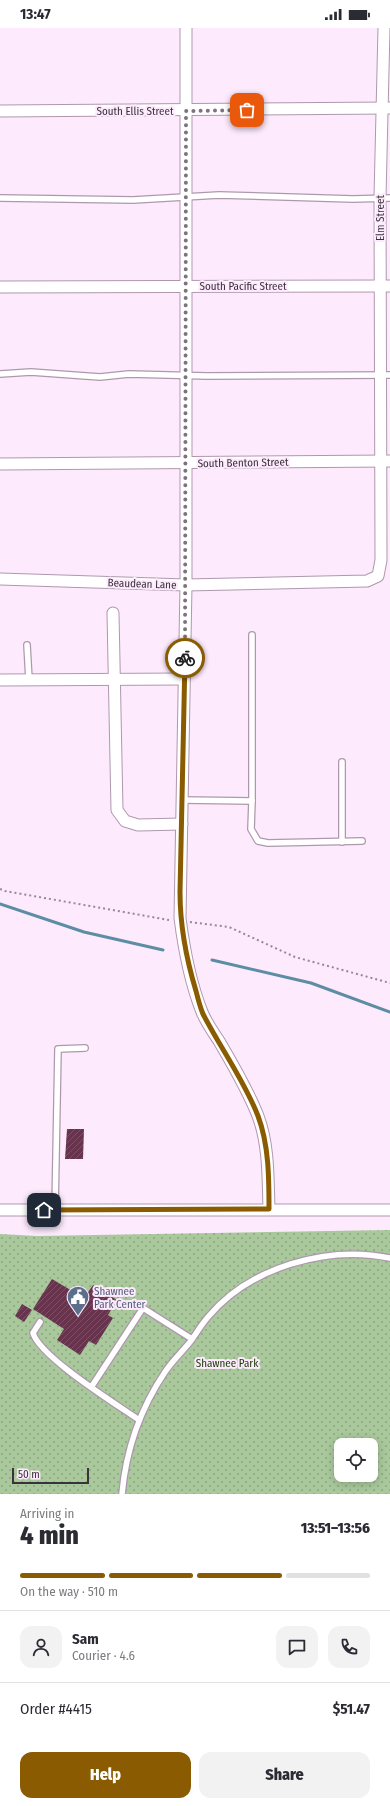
<!DOCTYPE html>
<meta charset="utf-8">
<style>
body{margin:0;font-family:"Fira Sans Condensed",sans-serif;background:#f2f2f3;color:#2b2b33;height:100vh;display:flex;flex-direction:column;font-size:15px;white-space:nowrap}
*{box-sizing:border-box;margin:0}
p{font-size:13px;color:#7c7c81}
.icon{flex:none;width:22px;height:22px;fill:none;stroke:currentColor;stroke-width:2;stroke-linecap:round;stroke-linejoin:round}
.map{position:relative;height:1466px;overflow:hidden}
.details{display:flex;flex-direction:column;background:#fff;flex:1}
.details>*{flex:none}
.controls{position:absolute;left:334px;top:1410px;display:grid;gap:8px}
.controls a{display:grid;place-items:center;width:44px;height:44px;border-radius:8px;background:#fff;box-shadow:0 2px 10px #0003;font-size:20px}
.scale{position:absolute;left:12px;bottom:10px;width:77px;box-sizing:border-box;padding-left:4px;border:2px solid #3b323b;border-top:0;font-size:11px;line-height:14px;white-space:nowrap;color:#3b323b;-webkit-text-stroke:3px #fdeafd;paint-order:stroke}
.pin{position:absolute;display:grid;place-items:center;width:34px;height:34px;color:#fff;margin:-17px;border-radius:8px;box-shadow:0 2px 6px #0006}
.courier{position:absolute;display:grid;place-items:center;width:40px;height:40px;margin:-20px;border:3px solid #8b5b01;border-radius:50%;background:#fff;color:#222;box-shadow:0 1px 5px #0007}
.summary em{font-style:normal;font-weight:800}
.summary div{display:flex;flex-direction:column-reverse}
.summary{display:flex;align-items:center;justify-content:space-between;height:68px;padding:0 20px}
h1{font-size:26px;font-weight:800;line-height:30px}
.bar{display:grid;grid-template-columns:repeat(4,1fr);gap:6px 4px;align-content:center;height:48px;padding:0 20px}
.bar i{height:5px;border-radius:3px;background:#e1e1e2}
.bar .current{background:#8b5b01}
.bar p{grid-column:span 4}
.line{display:flex;align-items:center;gap:10px;padding:0 20px;border-top:1px solid #e1e1e2}
.line div{flex:1}
.round{display:grid;place-items:center;flex:none;width:42px;height:42px;border-radius:12px;background:#f2f2f3}
.action{display:flex;gap:8px;margin-top:auto;padding:8px 20px}
.action a{flex:1;height:46px;border-radius:12px;background:#8b5b01;color:#fff;font-size:16px;font-weight:800;line-height:46px;text-align:center}
.action a+a{background:#f2f2f3;color:#2b2b33}
.status{display:flex;justify-content:space-between;align-items:center;height:28px;padding:0 20px;background:#fff;direction:ltr}
.status svg{height:11px;fill:currentColor}
.map>svg:first-child{display:block}
.park{fill:url(#park-dots);fill-rule:evenodd}
.lines{fill:none;stroke-linecap:round;stroke-linejoin:round}
.stream{stroke:#5d8da3;stroke-width:3}
.building{fill:url(#building-hatch)}
.service-casing{stroke:#af98ae;stroke-width:8}
.minor-casing{stroke:#af98ae;stroke-width:13}
.path{stroke:#968896;stroke-width:2;stroke-dasharray:2 3;stroke-linecap:butt}
.service{stroke:#fff;stroke-width:5.5}
.minor{stroke:#fff;stroke-width:11}
.done{stroke:#7f727f;stroke-width:4;stroke-dasharray:0 7.2}
.route{stroke:#8b5b01;stroke-width:5}
.labels{text-anchor:middle;dominant-baseline:central;stroke-width:4;stroke-linejoin:round;paint-order:stroke}
.street-label{font-size:11px;fill:#3b323b;stroke:#fdeafd}
.service-label{font-size:11px;fill:#4e5e75;stroke:#fdeafd;text-anchor:start}
.park-label{font-size:11px;fill:#153701;stroke:#fdeafd}
</style>
<div class="status"><b>13:47</b><svg viewBox="0 0 49 12"><path d="M0 12V9h3v3zM5 12V6h3v6zM10 12V3h3v9zM15 12V0h3v12zM26 1h20v11H26zM47 4h2v5h-2z"/></svg></div>
<div class="map">
<svg width="390" height="1466" viewBox="0 0 390 1466">
<defs>
<pattern id="park-dots" width="8" height="8" patternUnits="userSpaceOnUse"><rect width="8" height="8" fill="#a9c99c"/><path d="M2 2h.1M6 6h.1" fill="none" stroke="#8ba480" stroke-width="1.8" stroke-linecap="round"/></pattern>
<pattern id="building-hatch" width="6" height="6" patternUnits="userSpaceOnUse"><rect width="6" height="6" fill="#67334d"/><path d="M-1 1l2-2M0 6l6-6M5 7l2-2" fill="none" stroke="#7a5065"/></pattern>
</defs>
<rect width="100%" height="100%" fill="#fdeafd"/>
<!-- park -->
<path class="park" d="M390,1202v264h-390v-260l37,2zM341,1417h30v30h-30z"/>
<g class="lines">
<!-- stream -->
<g class="stream">
<path d="M0,876l84,28 79,18"/>
<path d="M212,932l99,23 79,29"/>
</g>
</g>
<!-- building -->
<g class="building">
<path d="M67,1101h17l-1,30h-18z"/>
<path d="M52,1251l32,19 9,-13 24,15 -9,15 5,3 -17,27 -7,-4 -9,14 -23,-15 7,-11 -31,-20z"/>
<path d="M22,1276l10,6 -8,12 -9,-6z"/>
</g>
<g class="lines">
<!-- service casing -->
<g class="service-casing">
<g id="service">
<path d="M0,170l133,2 86,-5 134,4 37,-1"/>
<path d="M0,346l31,-2 69,5 29,-3 78,2 183,-1"/>
<path d="M27,617l2,35"/>
<path d="M342,734v80"/>
<path d="M182,772l70,1v-166"/>
<path d="M252,773l-1,28 7,12 10,2 94,-2"/>
<path d="M55,1182l3,-161 27,-1"/>
<path d="M40,1294l-7,11c7,24 83,71 106,87"/>
<path d="M92,1358l51,-78 49,31"/>
<path d="M122,1466c4,-44 18,-85 43,-122 7,-11 17,-20 25,-30 6,-8 11,-17 18,-25 42,-50 119,-72 182,-59"/>
</g>
</g>
<!-- minor casing -->
<g class="minor-casing">
<g id="minor">
<path d="M186,0v557l-6,333c4,31 10,64 22,94 4,10 11,20 17,29 14,24 29,49 39,75 11,29 10,63 11,93"/>
<path d="M0,83l390,-3"/>
<path d="M0,259l390,-1"/>
<path d="M0,436l390,-3"/>
<path d="M0,551l186,6 181,-4 11,-5 3,-16 -1,-363 4,-169"/>
<path d="M113,585l4,197 8,11 13,4 44,-1"/>
<path d="M0,652l184,-1"/>
<path d="M0,1182h390"/>
</g>
</g>
<!-- path -->
<g class="path">
<path d="M0,861l5,2 164,29"/>
<path d="M190,894l39,5 66,30 95,26"/>
</g>
<!-- service -->
<use href="#service" class="service"/>
<!-- minor -->
<use href="#minor" class="minor"/>
</g>
<g class="lines">
<!-- done -->
<path class="done" d="M185,630l1,-547 61,-1"/>
<!-- route -->
<path class="route" d="M44,1182l225,-1c0,-30 0,-64 -11,-93 -14,-36 -37,-67 -55,-102 -3,-7 -5,-15 -7,-23 -10,-33 -16,-64 -16,-99l5,-234"/>
</g>
<!-- icons -->
<defs>
<g id="civic-pin" transform="scale(1.15)"><path d="M0 17L-7.5 6A9.5 9.5 0 1 1 7.5 6Z" fill="#5c6f8a" stroke="#fdeafd"/><path d="M-.6-6.5H3V-4.5H.6V-3L4-1V1h2V6H-6V1h2V-1L-.6-3ZM-1.2 2.5V6h2.4V2.5Z" fill="#fff"/></g>
</defs>
<g fill-rule="evenodd">
<use href="#civic-pin" x="78" y="1269"/>
</g>
<g class="labels">
<!-- street labels -->
<g class="street-label">
<text x="135" y="83">South Ellis Street</text>
<text transform="translate(380 190) rotate(-90)">Elm Street</text>
<text x="243" y="258">South Pacific Street</text>
<text transform="translate(243 435) rotate(-1)">South Benton Street</text>
<text transform="translate(142 556) rotate(2)">Beaudean Lane</text>
</g>
<!-- service labels -->
<g class="service-label">
<text x="94" y="1263">Shawnee<tspan x="94" dy="13">Park Center</tspan></text>
</g>
<!-- park labels -->
<g class="park-label">
<text x="227" y="1335">Shawnee Park</text>
</g>
</g>
</svg>
<div class="controls">
<a><svg class="icon" aria-label="locate" viewBox="0 0 24 24"><circle cx="12" cy="12" r="6"/><path d="M12 2v4M12 18v4M2 12h4M18 12h4"/></svg></a>
</div>
<div class="scale">50 m</div>
<div class="pin" style="left:247px;top:82px;background:#ea580c"><svg class="icon" aria-label="bag" viewBox="0 0 24 24"><path d="M5 8h14l-1 12H6zM9 8a3 3 0 0 1 6 0"/></svg></div>
<div class="pin" style="left:44px;top:1182px;background:#1f2937"><svg class="icon" aria-label="home" viewBox="0 0 24 24"><path d="M3 11l9-7 9 7M6 9v11h12V9"/></svg></div>
<div class="courier" style="left:185px;top:630px"><svg class="icon" aria-label="bike" viewBox="0 0 24 24"><circle cx="6" cy="16" r="4"/><circle cx="18" cy="16" r="4"/><path d="M6 16l4-8h5l3 8M10 8l3 8H6M13 5h3"/></svg></div>
</div>
<section class="details">
<div class="summary"><div><h1>4 min</h1><p>Arriving in</p></div><em>13:51–13:56</em></div>
<div class="bar"><i class="current"></i><i class="current"></i><i class="current"></i><i></i><p>On the way · 510 m</p></div>
<div class="line" style="height:72px"><a class="round"><svg class="icon" aria-label="person" viewBox="0 0 24 24"><circle cx="12" cy="8" r="4"/><path d="M4 21q1-7 8-7t8 7"/></svg></a><div><b>Sam</b><p>Courier · 4.6</p></div><a class="round"><svg class="icon" aria-label="chat" viewBox="0 0 24 24"><path d="M4 5h16v11H9l-5 4z"/></svg></a><a class="round"><svg class="icon" aria-label="phone" viewBox="0 0 24 24"><path d="M5 4h4l2 5-3 2q2 4 5 5l2-3 5 2v4C11 20 4 13 5 4z"/></svg></a></div>
<div class="line" style="height:52px"><div>Order #4415</div><b>$51.47</b></div>
<div class="action"><a>Help</a><a>Share</a></div>
</section>
